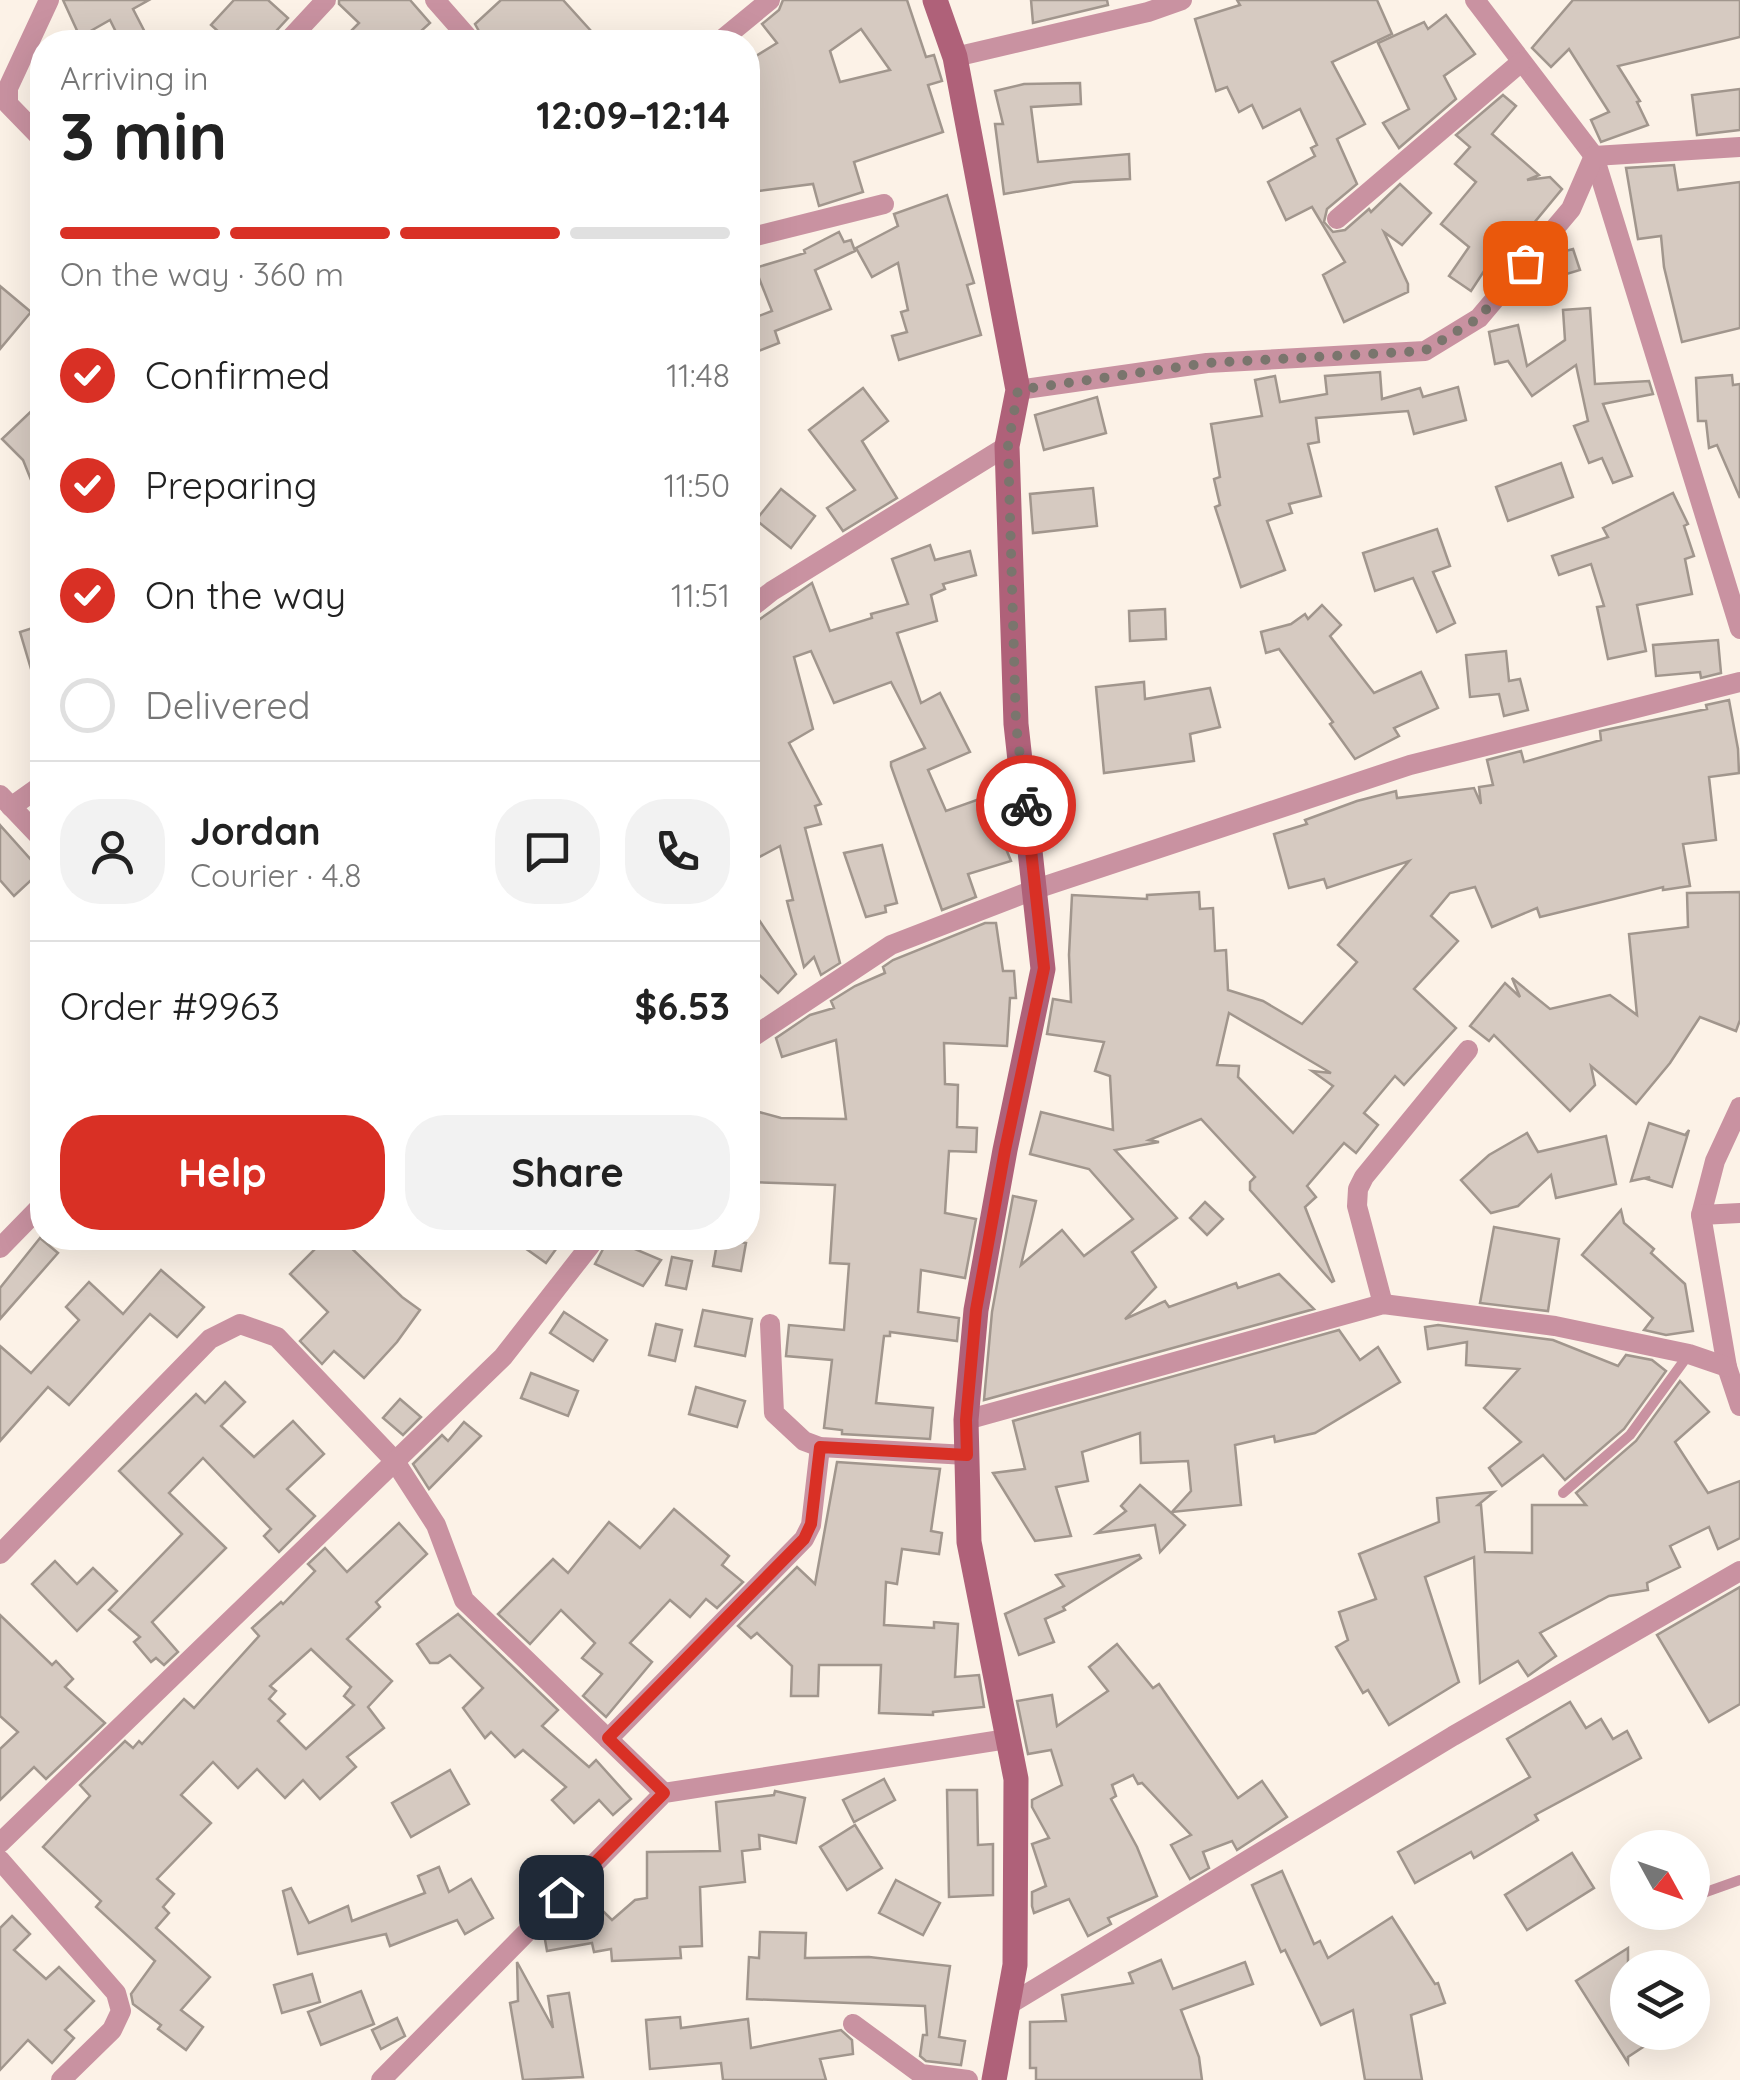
<!DOCTYPE html>
<meta charset="utf-8">
<style>
body{margin:0;font-family:Quicksand,sans-serif;background:#f2f2f2;color:#222;height:100vh;display:flex;flex-direction:column;font-size:38px;white-space:nowrap}
*{box-sizing:border-box;margin:0}
p{font-size:32px;color:#767676}
.icon{flex:none;width:55px;height:55px;fill:none;stroke:currentColor;stroke-width:2;stroke-linecap:round;stroke-linejoin:round}
.map{position:relative;flex:1;overflow:hidden}
.side{position:absolute;left:30px;top:30px;width:730px;height:1220px;display:flex;flex-direction:column;background:#fff;border-radius:40px;box-shadow:0 10px 40px #0002}
.side>*{flex:none}
.needle{width:65px;rotate:130deg}
.controls{position:absolute;left:1610px;top:1830px;display:grid;gap:20px}
.controls a{display:grid;place-items:center;width:100px;height:100px;border-radius:50%;background:#fff;box-shadow:0 10px 40px #0002;font-size:50px}
.pin{position:absolute;display:grid;place-items:center;width:85px;height:85px;color:#fff;margin:-42px;border-radius:20px;box-shadow:0 5px 15px #0006}
.courier{position:absolute;display:grid;place-items:center;width:100px;height:100px;margin:-50px;border:8px solid #d93025;border-radius:50%;background:#fff;color:#222;box-shadow:0 2px 12px #0007}
.summary em{font-style:normal;font-weight:700}
.summary div{display:flex;flex-direction:column-reverse}
.summary{display:flex;align-items:center;justify-content:space-between;height:170px;padding:0 30px}
h1{font-size:65px;font-weight:700;line-height:75px}
.bar{display:grid;grid-template-columns:repeat(4,1fr);gap:15px 10px;align-content:center;height:120px;padding:0 30px}
.bar i{height:12px;border-radius:8px;background:#e0e0e0}
.bar .current{background:#d93025}
.bar p{grid-column:span 4}
.line{display:flex;align-items:center;gap:25px;padding:0 30px;border-top:2px solid #e0e0e0}
.line div{flex:1}
.round{display:grid;place-items:center;flex:none;width:105px;height:105px;border-radius:40px;background:#f2f2f2}
ol{padding:0 30px;list-style:none}
li{display:flex;align-items:center;gap:30px;height:110px}
li p{margin-inline-start:auto}
li .icon{padding:10px;border-radius:50%;background:#d93025;color:#fff;stroke-width:4}
li:last-child{color:#767676}
li i{width:55px;height:55px;border:5px solid #e0e0e0;border-radius:50%}
.button{display:flex;gap:20px;margin-top:auto;padding:20px 30px}
.button a{flex:1;height:115px;border-radius:40px;background:#d93025;color:#fff;font-size:40px;font-weight:700;line-height:115px;text-align:center}
.button a+a{background:#f2f2f2;color:#222}
.map>svg:first-child{display:block}
.building{fill:#d6cac1;stroke:#a1968d;stroke-width:2.5;fill-rule:evenodd}
.lines{fill:none;stroke-linecap:round;stroke-linejoin:round}
.lane{stroke:#c992a1;stroke-width:10}
.street{stroke:#c992a1;stroke-width:20}
.secondary{stroke:#af6179;stroke-width:25}
.done{stroke:#7a756d;stroke-width:10;stroke-dasharray:0 18}
.route{stroke:#d93025;stroke-width:12}
</style>
<div class="map">
<svg width="1740" height="2080" viewBox="0 0 1740 2080">
<rect width="100%" height="100%" fill="#fcf2e7"/>
<!-- building -->
<g class="building">
<path d="M63,0h86l-16,9 17,33h-29l-11,-22 -30,17z"/>
<path d="M234,0h34l20,18 -22,24h-36l-19,-17z"/>
<path d="M339,0h71l20,23 -21,19h-45l-12,-12 7,-7 -20,-19z"/>
<path d="M501,0h62l38,42h-116l-10,-18z"/>
<path d="M783,0h124l19,57 8,-2 8,26 -14,4 15,47 -89,30 9,30 -44,14 -6,-22 -62,8 -3,-131 29,-18 -15,-19 17,-14zM861,29l29,41 -50,12 -10,-31z"/>
<path d="M1031,0h76l1,5 -75,18z"/>
<path d="M1237,0h140l15,34 -60,28 33,62 -28,15 20,45 -30,25 -3,13 9,10 12,-2 24,-21 2,3 29,-28 31,29 -29,32 -18,-13 24,52v8l-64,30 -21,-47 22,-13 -33,-55 -26,13 -18,-38 47,-26 -4,-8 6,-3 -17,-36 -37,19 -11,-23 -13,7 -12,-25 -11,4 -21,-72 45,-14z"/>
<path d="M1573,0h167v37l-122,29 22,35 -3,1 11,23 -47,17 -10,-22 18,-8 -40,-63 -18,18 -19,-19z"/>
<path d="M1446,15l29,39 -31,22 12,23 -57,49 -16,-25 26,-14 -31,-66 46,-21 4,7z"/>
<path d="M1080,83l1,21 -50,3 7,55 91,-8 1,25 -57,3 -69,12 -9,-70h8l-8,-33 29,-7z"/>
<path d="M1740,89v41l-43,5 -5,-40z"/>
<path d="M1503,95l13,11 -24,28 47,41 -12,5 23,-3 12,12 -47,57 -10,-7 -34,52 -22,-15 20,-29 -28,-23 35,-42 -21,-18 15,-17 -14,-12z"/>
<path d="M1674,165l4,25 62,-8v146l-58,14 -18,-75 -3,-31 -23,3 -12,-71z"/>
<path d="M947,195l27,88 -7,2 14,50 -82,25 -7,-24 15,-4 -6,-20 7,-2 -10,-47 -26,14 -16,-29 42,-22 -4,-12z"/>
<path d="M839,232l5,10 7,-2 4,11 -40,19 16,39 -56,22 4,12 -31,12v-35l24,-9 -17,-43 50,-15 -1,-3z"/>
<path d="M1573,249l7,21 -30,9 -5,-18 5,-6z"/>
<path d="M0,286l31,26 -31,37z"/>
<path d="M1590,308l5,76 54,-3 4,13 -50,10 29,72 -19,7 -11,-25 -13,5 -15,-37 14,-5 -12,-56 -44,31 -24,-35 -13,3 -6,-32 29,-7 9,41 38,-26 -2,-30z"/>
<path d="M1380,372l2,27 38,-11 3,9 35,-10 8,33 -52,14 -6,-23 -92,7 3,24 -11,2 13,52 -32,8 3,9 -25,8 18,49 -44,17 -26,-80 5,-2 -6,-26 6,-2 -9,-53 51,-8 -7,-36 20,-4 5,26 47,-8 -2,-18z"/>
<path d="M1732,375l1,10 7,-1v114l-23,-53 -8,3 -3,-27h-8l-2,-43z"/>
<path d="M863,388l25,33 -26,20 35,57 -54,33 -16,-23 28,-18 -46,-60z"/>
<path d="M1097,397l9,36 -62,17 -9,-35z"/>
<path d="M42,401v106l-19,-47 -21,-21z"/>
<path d="M1561,463l12,34 -65,24 -12,-34z"/>
<path d="M1093,488l4,38 -64,7 -3,-39z"/>
<path d="M781,489l34,27 -24,32 -35,-28z"/>
<path d="M1673,493l15,31 -4,2 10,30 -9,3 7,35 -55,11 9,46 -38,8 -11,-52 7,-1 -13,-42 -32,11 -7,-19 56,-19 -5,-9z"/>
<path d="M1437,529l13,37 -17,6 22,51 -18,9 -24,-54 -38,13 -12,-38z"/>
<path d="M930,545l5,15 35,-9 6,24 -33,9 2,5 -14,6 6,26 -40,12 24,70 19,-10 30,59 -42,18 18,41 39,-14 26,64 -43,13 8,23 -34,13 -51,-144v-4l34,-14 -34,-66 -57,21 -23,-52 -17,6 19,72 -24,14 32,61 -6,2 6,18 -16,4 35,135 -19,12 -7,-18 -10,10 -17,-66 6,-1 -13,-54 -32,17v-240l9,-2 55,-38 18,48 42,-13 -1,-4 37,-10 -16,-45z"/>
<path d="M1322,605l19,20 -11,11 44,57 47,-21 17,36 -44,20 5,8 -44,23 -25,-35 3,-2 -54,-73 -13,4 -5,-21 30,-8 14,-10 3,5z"/>
<path d="M1165,609l1,30 -36,2 -1,-30z"/>
<path d="M42,625v63l-5,1 -17,-57z"/>
<path d="M1718,640l3,33 -20,5 -1,-6 -44,4 -3,-31z"/>
<path d="M1506,651l3,30 11,-2 8,31 -24,6 -5,-22 -29,3 -4,-42z"/>
<path d="M1144,682l1,17 65,-11 10,39 -30,7 4,27 -90,12 -8,-86z"/>
<path d="M1729,700l9,49 1,24 -30,4 7,63 -33,4 7,42 -27,4v-3l-123,30 -3,-9 -45,19 -17,-40 -25,6 -19,23 27,25 -44,48 42,39 -52,57 -9,-9 -31,37 14,12 -22,28 -12,-10 -37,43 9,11 -11,10 29,74 -2,1 -82,-92v-8l5,-5 -54,-58 -52,21 10,2 -44,8 62,68 -45,34 24,35 -31,32 40,-18 4,6 67,-24 2,5 41,-14 35,35 -330,91 8,-88 21,-116 23,5 -15,64 41,-35 22,26 49,-37 -44,-50 -59,-15 11,-42 72,18 -3,-54 -15,-5 9,-29 -57,-8 6,-35 18,3 -2,-47 3,-60 75,4v-4l52,-3 1,17 13,-1 2,43 11,-1 2,40 35,11 39,23 55,-62 -19,-17 71,-84 -82,27 -3,-9 -35,9 -15,-54 33,-10 -2,-4 52,-19 39,-10 1,7 77,-10 7,16 -2,-17 14,-2 -6,-25 34,-9 3,11 77,-22 -1,-9 107,-22 -1,-4zM1229,1013l102,60 -19,-2 21,15 -40,47 -55,-56 1,-11 -22,-1z"/>
<path d="M0,825l41,46 -27,25 -14,-16z"/>
<path d="M882,845l15,58 -12,3 1,6 -20,5 -22,-64z"/>
<path d="M1740,892v128l-4,11 -36,-14 -30,46 -34,41 -45,-38 4,19 -25,26 -76,-76 -5,6 -19,-15 35,-43 15,14 -8,-19 38,31 60,-14 27,20 -8,-81 59,-7 -1,-34z"/>
<path d="M748,904l48,70 -18,19 -30,-29z"/>
<path d="M985,923h11l7,48h11l2,27h-6l-3,48 -63,-3 1,41 13,1 -1,42 20,1 -1,24 -27,-1 -4,62 31,6 -11,59 -44,-8 -3,42 41,6 -2,23 -67,-9v4h-6l-8,67 57,5 -3,31 -88,-5v-4l-18,-2 8,-68 -46,-4 3,-31 55,5 5,-66 -19,-1 5,-78 -87,-3v-73l33,9 65,1 -10,-79 -54,17 -6,-19 34,-23 24,-7 -3,-7 24,-15 30,-13 -2,-6 10,-7z"/>
<path d="M1649,1123l36,12 4,-5 -17,57 -25,-8 3,-2 -19,4z"/>
<path d="M1527,1133l11,19 68,-16 10,48 -60,14 -5,-23 -33,31 -27,7 -30,-33 28,-25z"/>
<path d="M1205,1202l18,17 -16,16 -17,-17z"/>
<path d="M1621,1210l3,13 30,26 -3,4 34,31 8,47 -27,4 -22,-5 9,-12 -71,-63z"/>
<path d="M1494,1227l65,12 -11,72 -68,-8z"/>
<path d="M40,1238l18,15 -58,66v-31z"/>
<path d="M326,1238h15l61,59 18,13 -23,32 -33,36 -30,-27 -12,13 -22,-23 28,-29 -38,-38z"/>
<path d="M511,1238h53l-18,25z"/>
<path d="M609,1238l52,22 -18,26 -48,-22z"/>
<path d="M718,1238l28,5 -5,28 -28,-5z"/>
<path d="M672,1257l20,4 -6,28 -20,-4z"/>
<path d="M161,1270l43,37 -27,30 -27,-23 -81,91 -21,-18 -48,54v-95l31,27 48,-53 -13,-13 23,-25 34,32z"/>
<path d="M703,1310l49,9 -7,37 -50,-10z"/>
<path d="M564,1312l43,28 -14,21 -43,-28z"/>
<path d="M656,1324l26,6 -7,31 -26,-6z"/>
<path d="M1438,1325l115,15 65,26 8,-11 26,5 14,11 -42,58 -59,51 -22,-25 -41,31 -13,-18 32,-26 -37,-34 35,-39 -53,-4 1,-23 -39,7 -3,-22z"/>
<path d="M1339,1330l21,30 18,-13 22,35 -85,51 -40,9 -1,-6 -39,9 6,60 -69,7 19,-21 -3,-30 -47,2 -1,-30 -58,19 6,29 -32,6 15,49 -36,5 -42,-68 32,-4 -12,-48z"/>
<path d="M531,1373l47,18 -10,25 -47,-18z"/>
<path d="M1680,1381l29,31 -34,30 33,51 32,-12v57l-22,11 -9,-22 -39,19 10,21 -33,16 1,7 -39,6 -69,37 16,23 -28,20 -10,-15 -38,22 -6,-126 -49,20 34,105 -70,43 -21,-35 -5,3 -27,-46 12,-7 -9,-28 37,-13 -17,-45 80,-32 -2,-24 57,-6 -16,13h3l4,47 47,1v-48h54l-10,-12 60,-52z"/>
<path d="M225,1382l20,20 -24,24 33,31 39,-36 31,33 -37,35 28,27 -36,36 -15,-16 7,-7 -68,-71 -34,35 57,55 -74,74 26,30 -14,13 -8,-7 -5,4 -17,-20 6,-5 -31,-27 73,-76 -63,-63 77,-77 9,9z"/>
<path d="M696,1387l49,14 -8,26 -48,-13z"/>
<path d="M400,1399l21,18 -18,18 -20,-17z"/>
<path d="M464,1422l17,14 -52,53 -16,-25 29,-29 6,6z"/>
<path d="M837,1462l103,7 -9,62 11,2 -3,21 -37,-5 -5,35 -11,-2 -2,43 50,3v-6l24,2 -3,53 24,-2 5,32 -51,5v3l-54,-2 2,-48h-62l-1,31h-27l1,-30 -35,-33 -6,5 -13,-12 59,-59 18,17z"/>
<path d="M1140,1485l45,40 -25,27 -5,-27 -58,8 29,-22 -5,-5z"/>
<path d="M674,1509l55,47 -7,9 21,17 -26,26 -11,-9 -16,18 -20,-17 -40,43 22,19 -46,55 -23,-21 19,-22 -20,-16 13,-15 -34,-33 -31,34 -32,-30 55,-55 15,14 41,-51 31,26z"/>
<path d="M399,1523l28,31 -51,48 4,5 -33,32 45,42 -24,26 16,21 -37,29 9,10 -36,32 -17,-19 -18,18 -28,-29 -19,19 -25,-26 -32,33 30,28 -54,56 17,15 -11,13 6,6 -13,15 54,49 -29,33 22,17 -17,23 -28,-21 3,-4 -28,-21 -2,-10 24,-33 -59,-54 5,-6 -58,-54 47,-51 -10,-11 45,-44 8,7 6,-7 3,3 42,-45 10,9 65,-72 -7,-8 29,-26 2,2 32,-33 -7,-7 17,-16 22,24zM311,1649l40,38 -7,9 10,9 -48,44 -28,-28 7,-7 -16,-15 7,-8 -6,-5z"/>
<path d="M1139,1555l2,3 -78,49 2,3 -20,9 9,23 -35,13 -14,-41 59,-28 -8,-11z"/>
<path d="M55,1561l22,23 16,-16 24,23 -40,40 -45,-47z"/>
<path d="M1740,1587v117l-31,18 -52,-87z"/>
<path d="M458,1614l100,96 -16,16 47,41 7,-7 35,39 -18,16 -14,-15 -25,23 -22,-23 14,-13 -43,-37 -8,7 -24,-25 -6,6 -22,-30 20,-20 -33,-33 -12,8h-8l-13,-19z"/>
<path d="M0,1615l52,50 4,-4 17,18 -8,8 40,36 -59,56 -12,-12 -34,33v-51l18,-17 -18,-16z"/>
<path d="M1117,1644l36,44 6,-4 79,114 24,-17 25,36 -50,33 -5,-9 -29,11 6,16 -19,11 -19,-34 20,-10 -49,-52 -4,1 -5,-9 -21,10 4,11 -5,3 26,48 20,49 -49,22 3,6 -23,12 -19,-37 -35,14 -2,-7v-14l14,-6 -14,-42 17,-6 -17,-31v-7l30,-15 -11,-35 -23,4 -11,-53 35,-6 5,31 51,-35 -19,-24z"/>
<path d="M1570,1702l16,26 15,-9 12,20 14,-8 14,27 -106,57 3,5 -64,38 -3,-6 -56,31 -17,-31 132,-75 -23,-38z"/>
<path d="M450,1770l19,34 -58,33 -19,-34z"/>
<path d="M884,1779l11,21 -41,22 -11,-22z"/>
<path d="M947,1790h30l1,55 15,-1v51l-44,2z"/>
<path d="M775,1791l30,7 -9,45 -37,-8 1,14 -18,2 3,31 -45,5 2,59 -22,1 1,11 -69,3 -1,-12 -17,3 -2,-9 -45,8 -3,-17 17,-17 41,-7 10,10 23,-20 12,-2v-46l73,-1 -4,-49 58,-7z"/>
<path d="M855,1825l27,43 -35,22 -27,-43z"/>
<path d="M1572,1853l22,35 -67,42 -22,-35z"/>
<path d="M439,1867l10,25 22,-13 22,39 -28,16 -8,-14 -67,26 -4,-12 -88,20 -15,-63 8,-3 18,35 39,-17 4,15 73,-28 -7,-17z"/>
<path d="M1282,1871l32,73 6,-3 8,17 64,-41 43,67 3,-1 7,20 -34,12 11,65h-57l-12,-70 -32,15 -36,-75 -4,2 -29,-67z"/>
<path d="M896,1880l44,23 -17,32 -44,-22z"/>
<path d="M12,1916l18,18 -16,16 32,29 13,-12 35,34 -29,29 9,8 -22,25 -24,-23 -28,30v-142z"/>
<path d="M760,1932l46,1 -1,25 64,-1 81,9 -11,71 26,4 -4,24 -35,-4 -6,-5 3,-21h4l-2,-29 -178,-7 2,-42 10,1z"/>
<path d="M1628,1948v84h38l-38,25v6l-52,-82z"/>
<path d="M1161,1960l12,29 72,-27 8,22 -72,26 18,47 3,23h-166v-12h-6v-46l36,-1 -4,-26 71,-12 -4,-10z"/>
<path d="M517,1962l36,66 -5,-32 21,-3 14,84 -60,3 -13,-77 8,-2z"/>
<path d="M312,1974l8,28 -38,11 -8,-28z"/>
<path d="M361,1991l13,33 -53,21 -13,-33z"/>
<path d="M680,2017l1,11 67,-9 3,29 90,-18 11,10 1,14 -33,5 6,21h-103l-2,-17 -71,6 -4,-49z"/>
<path d="M397,2018l8,18 -24,13 -9,-19z"/>
</g>
<g class="lines">
<!-- lane -->
<g class="lane">
<path d="M1563,1493l67,-58 59,-81"/>
<path d="M1692,1897l48,-17"/>
<path d="M1638,1916l11,-4"/>
</g>
<!-- street -->
<g class="street">
<path d="M435,0l37,42"/>
<path d="M1475,0l119,156 146,473"/>
<path d="M287,42l39,-42"/>
<path d="M719,42l51,-42"/>
<path d="M955,57l193,-45 34,-12"/>
<path d="M42,139l-34,-35v-16l41,-88"/>
<path d="M1337,219l184,-157"/>
<path d="M748,238l136,-34"/>
<path d="M1018,390l189,-27 218,-12 54,-33 92,-109 23,-53 146,-9"/>
<path d="M748,610l24,-19 235,-145"/>
<path d="M0,795l42,44"/>
<path d="M11,807l31,-22"/>
<path d="M748,1040l143,-95 145,-56 374,-124 330,-83"/>
<path d="M1740,1107l-25,54 -14,54 26,152 13,39"/>
<path d="M1701,1215l39,-2"/>
<path d="M0,1248l42,-43"/>
<path d="M1383,1304l-26,-98 1,-17 6,-12 104,-127"/>
<path d="M770,1324l4,89 30,28 16,6 147,8"/>
<path d="M966,1420l417,-116 172,22 134,28 38,13"/>
<path d="M0,1554l210,-215 30,-15 37,13 117,123 42,65 28,75 200,193"/>
<path d="M608,1739l196,-200 7,-14 9,-78"/>
<path d="M0,1843l503,-486 93,-119"/>
<path d="M0,1860l116,133 5,18 -9,19 -51,50"/>
<path d="M1010,2004l443,-268 287,-165"/>
<path d="M853,2024l68,50 47,6"/>
<path d="M381,2080l283,-287 343,-54"/>
</g>
<!-- secondary -->
<path class="secondary" d="M935,0l20,57 63,333 -11,56 9,278 27,245 -38,181 -29,160 -10,110 3,122 47,237 -1,186 -21,115"/>
</g>
<g class="lines">
<!-- done -->
<path class="done" d="M1026,805l-10,-81 -8,-278 10,-56 189,-27 217,-12 55,-33 46,-55"/>
<!-- route -->
<path class="route" d="M561,1897l103,-104 -56,-55 196,-199 7,-15 9,-77 147,8 -1,-35 10,-110 29,-160 39,-182 -18,-163"/>
</g>
</svg>
<div class="controls">
<a><svg class="needle" viewBox="-14 -14 28 28"><path d="M0-13l5 13h-10z" fill="#e53935"/><path d="M0 13l5-13h-10z" fill="#767676"/></svg></a>
<a><svg class="icon" aria-label="layers" viewBox="0 0 24 24"><path d="M12 4l9 5-9 5-9-5zM3 14l9 5 9-5"/></svg></a>
</div>
<div class="pin" style="left:1525px;top:263px;background:#ea580c"><svg class="icon" aria-label="bag" viewBox="0 0 24 24"><path d="M5 8h14l-1 12H6zM9 8a3 3 0 0 1 6 0"/></svg></div>
<div class="pin" style="left:561px;top:1897px;background:#1f2937"><svg class="icon" aria-label="home" viewBox="0 0 24 24"><path d="M3 11l9-7 9 7M6 9v11h12V9"/></svg></div>
<div class="courier" style="left:1026px;top:805px"><svg class="icon" aria-label="bike" viewBox="0 0 24 24"><circle cx="6" cy="16" r="4"/><circle cx="18" cy="16" r="4"/><path d="M6 16l4-8h5l3 8M10 8l3 8H6M13 5h3"/></svg></div>
<section class="side">
<div class="summary"><div><h1>3 min</h1><p>Arriving in</p></div><em>12:09–12:14</em></div>
<div class="bar"><i class="current"></i><i class="current"></i><i class="current"></i><i></i><p>On the way · 360 m</p></div>
<ol>
<li><svg class="icon" aria-label="check" viewBox="0 0 24 24"><path d="M5 12l5 5 9-10"/></svg>Confirmed<p>11:48</p></li>
<li><svg class="icon" aria-label="check" viewBox="0 0 24 24"><path d="M5 12l5 5 9-10"/></svg>Preparing<p>11:50</p></li>
<li><svg class="icon" aria-label="check" viewBox="0 0 24 24"><path d="M5 12l5 5 9-10"/></svg>On the way<p>11:51</p></li>
<li><i></i>Delivered</li>
</ol>
<div class="line" style="height:180px"><a class="round"><svg class="icon" aria-label="person" viewBox="0 0 24 24"><circle cx="12" cy="8" r="4"/><path d="M4 21q1-7 8-7t8 7"/></svg></a><div><b>Jordan</b><p>Courier · 4.8</p></div><a class="round"><svg class="icon" aria-label="chat" viewBox="0 0 24 24"><path d="M4 5h16v11H9l-5 4z"/></svg></a><a class="round"><svg class="icon" aria-label="phone" viewBox="0 0 24 24"><path d="M5 4h4l2 5-3 2q2 4 5 5l2-3 5 2v4C11 20 4 13 5 4z"/></svg></a></div>
<div class="line" style="height:130px"><div>Order #9963</div><b>$6.53</b></div>
<div class="button"><a>Help</a><a>Share</a></div>
</section>
</div>
